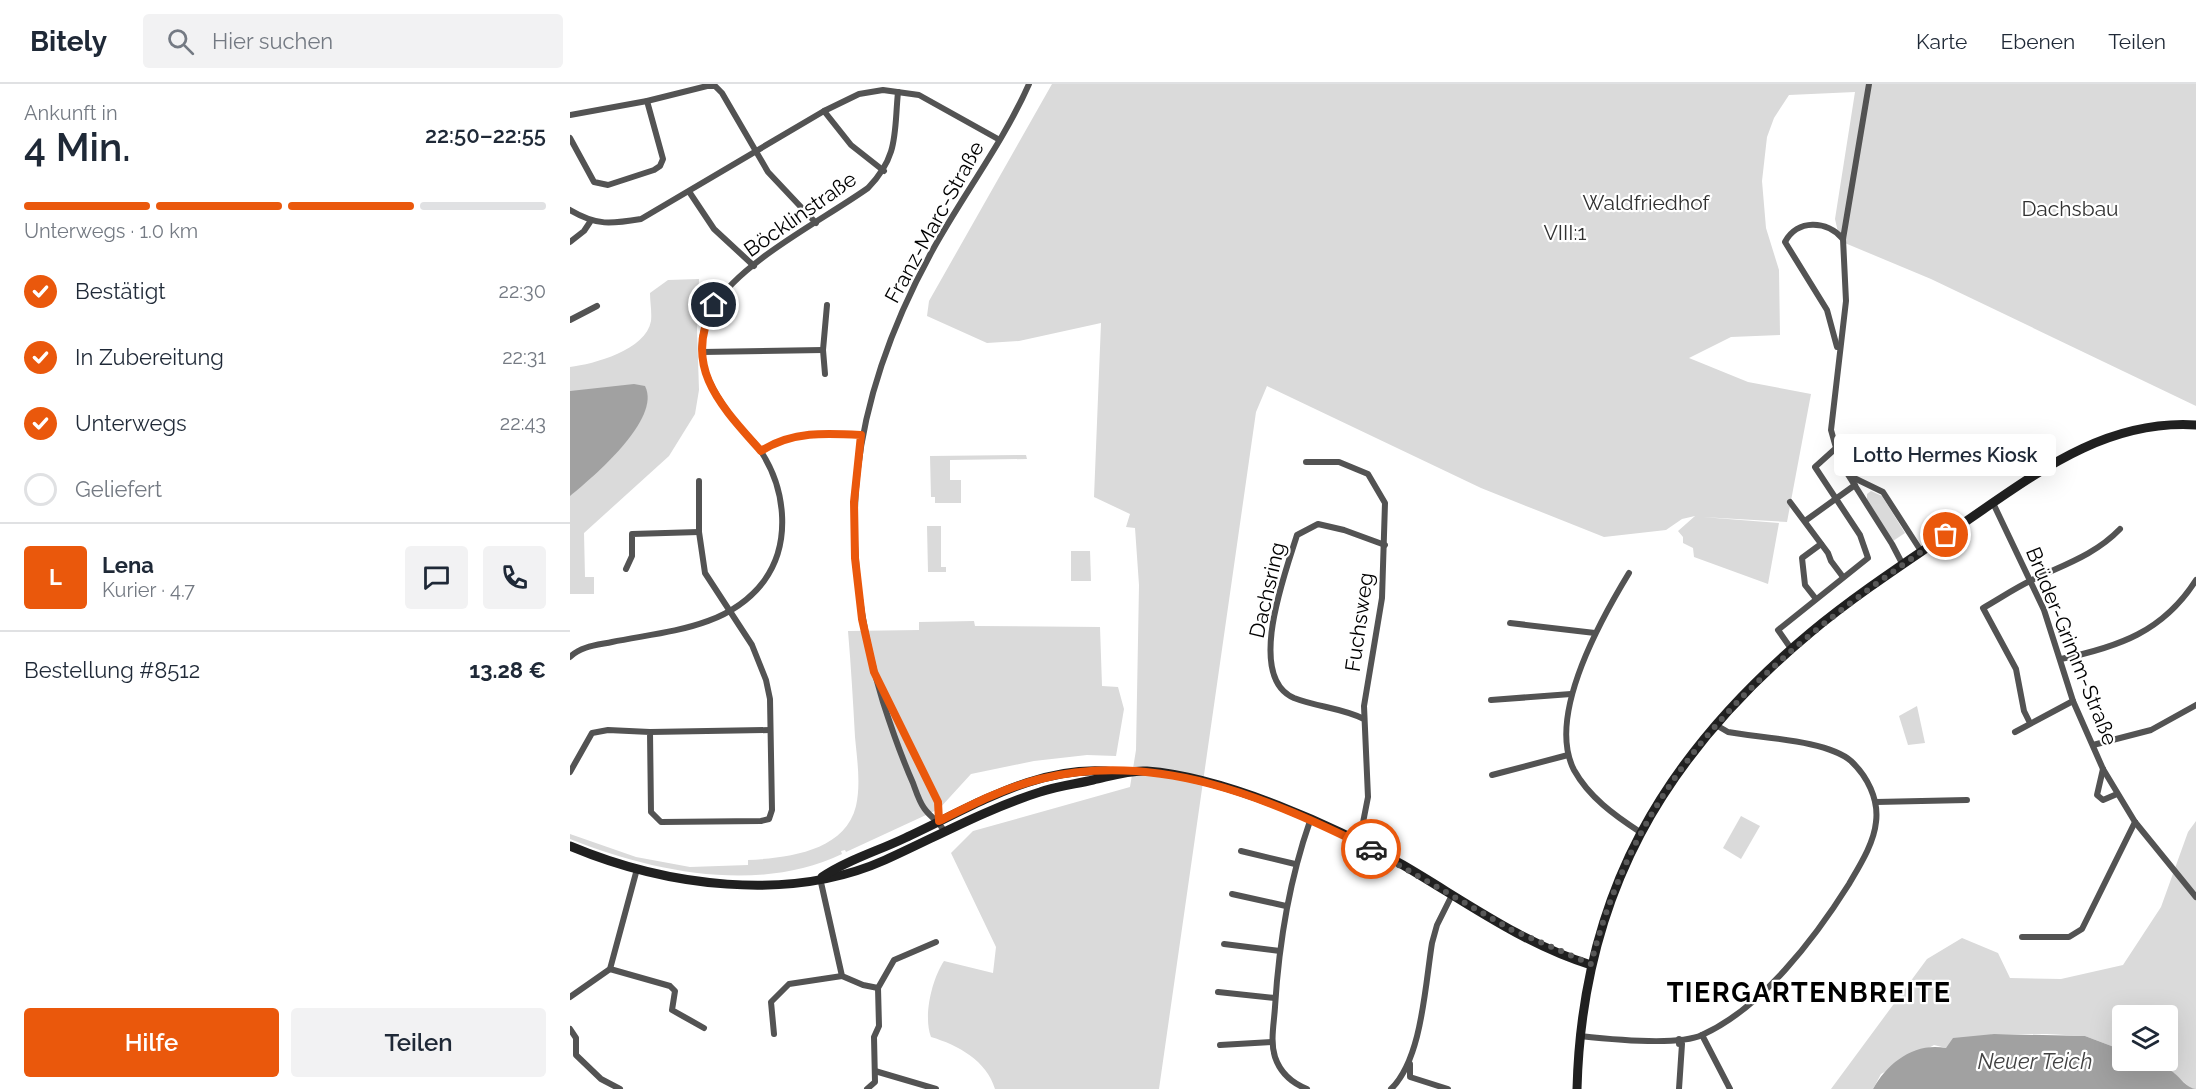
<!DOCTYPE html>
<html lang="de">
<meta charset="utf-8">
<style>
body{margin:0;font-family:Raleway,sans-serif;background:#f2f2f3;color:#1f2937;height:100vh;display:flex;flex-direction:column;font-size:22px;white-space:nowrap}
*{box-sizing:border-box;margin:0}
p{font-size:20px;color:#747a83}
.icon{flex:none;width:33px;height:33px;fill:none;stroke:currentColor;stroke-width:2;stroke-linecap:round;stroke-linejoin:round}
.map{position:relative;flex:1;overflow:hidden}
.details{display:flex;flex-direction:column;background:#fff;width:570px}
.details>*{flex:none}
.tools{position:absolute;left:1542px;top:921px;display:grid;gap:12px}
.tools a{display:grid;place-items:center;width:66px;height:66px;border-radius:6px;background:#fff;box-shadow:0 6px 24px #0002;font-size:30px}
.pin{position:absolute;display:grid;place-items:center;width:51px;height:51px;color:#fff;margin:-26px;border:3px solid #fff;border-radius:50%;box-shadow:0 2px 6px #0007}
.courier{position:absolute;display:grid;place-items:center;width:60px;height:60px;margin:-30px;border:4px solid #ea580c;border-radius:50%;background:#fff;color:#222;box-shadow:0 2px 8px #0007}
.bubble{position:absolute;height:42px;border-radius:6px;background:#fff;box-shadow:0 6px 24px #0002;font-size:20px;font-weight:600;line-height:42px;text-align:center}
.summary em{font-style:normal;font-weight:600}
.summary div{display:flex;flex-direction:column-reverse}
.summary{display:flex;align-items:center;justify-content:space-between;height:102px;padding:0 24px}
h1{font-size:39px;font-weight:600;line-height:45px}
.bar{display:grid;grid-template-columns:repeat(4,1fr);gap:9px 6px;align-content:center;height:72px;padding:0 24px}
.bar i{height:8px;border-radius:4px;background:#e0e1e3}
.bar .active{background:#ea580c}
.bar p{grid-column:span 4}
.line{display:flex;align-items:center;gap:15px;padding:0 24px;border-top:2px solid #e0e1e3}
.line div{flex:1}
.round{display:grid;place-items:center;flex:none;width:63px;height:63px;border-radius:6px;background:#f2f2f3}
ol{padding:0 24px;list-style:none}
li{display:flex;align-items:center;gap:18px;height:66px}
li p{margin-inline-start:auto}
li .icon{padding:6px;border-radius:50%;background:#ea580c;color:#fff;stroke-width:4}
li:last-child{color:#747a83}
li i{width:33px;height:33px;border:3px solid #e0e1e3;border-radius:50%}
.action{display:flex;gap:12px;margin-top:auto;padding:12px 24px}
.action a{flex:1;height:69px;border-radius:6px;background:#ea580c;color:#fff;font-size:24px;font-weight:600;line-height:69px;text-align:center}
.action a+a{background:#f2f2f3;color:#1f2937}
header{display:flex;align-items:center;gap:36px;box-sizing:border-box;height:84px;padding:0 30px;background:#fff;border-bottom:2px solid #e0e1e3}
header strong{font-size:28px}
nav{display:flex;gap:33px;margin-inline-start:auto;font-size:21px}
.search{width:420px;height:54px;background:#f2f2f3;display:flex;align-items:center;gap:15px;box-sizing:border-box;padding:0 21px;border-radius:6px;color:#747a83;font-size:22px}
main{display:flex;flex:1;min-height:0}
.map>svg:first-child{display:block}
.green{fill:#dadada}
.water{fill:#a1a1a1}
.lines{fill:none;stroke-linecap:round;stroke-linejoin:round}
.street{stroke:#535353;stroke-width:6}
.secondary{stroke:#202020;stroke-width:9}
.done{stroke:#595959;stroke-width:6;stroke-dasharray:0 10.8}
.route{stroke:#ea580c;stroke-width:8}
.labels{text-anchor:middle;dominant-baseline:central;stroke-width:4.5;stroke-linejoin:round;paint-order:stroke}
.park-label{font-size:21px;fill:#313131;stroke:#fff}
.street-label{font-size:21px;fill:#000;stroke:#fff}
.water-label{font-size:22px;font-style:italic;fill:#424242;stroke:#fff}
.district-label{font-size:27px;font-weight:bold;letter-spacing:1.5px;fill:#000;stroke:#fff}
</style>
<header>
<strong>Bitely</strong>
<div class="search"><svg class="icon" aria-label="search" viewBox="0 0 24 24"><circle cx="10" cy="10" r="6"/><path d="M15 15l6 6"/></svg>Hier suchen</div>
<nav><a>Karte</a><a>Ebenen</a><a>Teilen</a></nav>
</header>
<main>
<section class="details">
<div class="summary"><div><h1>4 Min.</h1><p>Ankunft in</p></div><em>22:50–22:55</em></div>
<div class="bar"><i class="active"></i><i class="active"></i><i class="active"></i><i></i><p>Unterwegs · 1.0 km</p></div>
<ol>
<li><svg class="icon" aria-label="check" viewBox="0 0 24 24"><path d="M5 12l5 5 9-10"/></svg>Bestätigt<p>22:30</p></li>
<li><svg class="icon" aria-label="check" viewBox="0 0 24 24"><path d="M5 12l5 5 9-10"/></svg>In Zubereitung<p>22:31</p></li>
<li><svg class="icon" aria-label="check" viewBox="0 0 24 24"><path d="M5 12l5 5 9-10"/></svg>Unterwegs<p>22:43</p></li>
<li><i></i>Geliefert</li>
</ol>
<div class="line" style="height:108px"><b class="round" style="background:#ea580c;color:#fff">L</b><div><b>Lena</b><p>Kurier · 4.7</p></div><a class="round"><svg class="icon" aria-label="chat" viewBox="0 0 24 24"><path d="M4 5h16v11H9l-5 4z"/></svg></a><a class="round"><svg class="icon" aria-label="phone" viewBox="0 0 24 24"><path d="M5 4h4l2 5-3 2q2 4 5 5l2-3 5 2v4C11 20 4 13 5 4z"/></svg></a></div>
<div class="line" style="height:78px"><div>Bestellung #8512</div><b>13.28 €</b></div>
<div class="action"><a>Hilfe</a><a>Teilen</a></div>
</section>
<div class="map">
<svg width="1626" height="1005" viewBox="0 0 1626 1005">
<rect width="100%" height="100%" fill="#fff"/>
<!-- green -->
<g class="green">
<path d="M482,0h1144v322l-265,-127 -91,-38 -5,-22 20,-127 -66,3 -15,23 -7,19 -5,44 4,47 13,42 1,65 -49,2 -42,21 59,24 63,12 -24,128 -85,-5 77,6 -11,61 -74,-27 -1,-9 -10,-5v-6l-5,-6 17,-15 -13,3 -16,11 -62,7 -123,-49 -214,-102 -11,26 -97,677h-164c-8,-28 -37,-44 -64,-52 -8,-21 1,-58 13,-76l49,12 3,-26 -45,-94 22,-22 157,-44 6,-37 3,-165 -4,-57 -9,-1 4,-13 -36,-17 7,-174 -82,18 -32,2 -60,-27 2,-15z"/>
<path d="M129,195l-2,50 2,61 -4,24 -26,42 -85,77 1,44h9v17h-24v-227c24,-3 76,-17 81,-46 1,-9 -1,-19 -1,-28l18,-13z"/>
<path d="M456,371l1,4 -77,1v20h11v23h-26v-6h-4l-1,-41z"/>
<path d="M1301,407l11,5 23,37 -12,8 -26,-41v-6z"/>
<path d="M357,442h14v41h5v5h-18z"/>
<path d="M501,467h19l1,30h-20z"/>
<path d="M404,537l1,5 125,1 2,59 16,1 6,22 -8,47 -29,-1 -53,6 -63,13 -32,35 -93,43 -1,-2 -4,1 1,3c-84,40 -189,18 -272,-15v-5l66,23 54,10 58,-2v-5c38,-2 97,-8 108,-54 5,-22 1,-47 -1,-69 -2,-36 -4,-71 -7,-106l71,-1v-8z"/>
<path d="M1347,622l8,37 -17,2 -9,-29z"/>
<path d="M1171,732l19,10 -19,33 -18,-11z"/>
<path d="M1626,737v268l-6,-1 -16,-15 -26,-12 20,-1v-44h-46v34l-37,-14 -38,-2h-53l-48,14 -12,-3 -53,29 -8,15h-42l96,-130 35,-21 36,15 12,25 51,1 62,-14 38,-58 27,-75z"/>
</g>
<!-- water -->
<g class="water">
<path d="M64,300l11,2c17,33 -52,91 -75,110v-105z"/>
<path d="M1424,950l91,2 37,14v10c20,0 35,2 51,12 8,6 13,16 23,17h-323c15,-27 42,-47 73,-41l7,-10z"/>
</g>
<g class="lines">
<!-- street -->
<g class="street">
<path d="M1299,0l-26,155 3,62 -15,129 9,32 52,82 11,21"/>
<path d="M254,27l27,34 33,26"/>
<path d="M0,31l77,-14 60,-15h8l7,7 46,79 48,51"/>
<path d="M0,54l24,44 14,3 46,-15 6,-4 3,-7 -16,-58"/>
<path d="M120,109l24,36 40,37"/>
<path d="M0,126c27,16 41,14 71,9l183,-108 35,-17 24,-4 36,5 79,44"/>
<path d="M0,158l14,-11 6,-9"/>
<path d="M0,236l27,-14"/>
<path d="M1267,263l-10,-37 -42,-68c12,-23 42,-22 58,-3"/>
<path d="M132,268l121,-2"/>
<path d="M255,290l-2,-24 4,-45"/>
<path d="M191,367c31,-20 65,-18 100,-16"/>
<path d="M736,378h33l29,12 17,29 -3,95 -18,108 4,91 -9,46"/>
<path d="M1280,392l33,16 38,59"/>
<path d="M1220,418l38,51 3,8 12,16"/>
<path d="M1423,419l51,107 29,91 30,68 32,53 61,75"/>
<path d="M1235,437l50,-36"/>
<path d="M56,485l6,-13v-22l67,-2"/>
<path d="M1059,489c-28,46 -83,143 -55,197 15,27 40,45 66,62"/>
<path d="M1246,515l-11,-14 -3,-27 19,-14"/>
<path d="M940,539l85,10"/>
<path d="M1222,566l-14,-20 90,-72 -8,-23 -45,-68 20,-18"/>
<path d="M0,573c11,-11 28,-12 42,-15 54,-11 116,-13 152,-61 27,-37 22,-90 -2,-128 -6,-10 -16,-19 -24,-28 -28,-35 -52,-74 -24,-119 29,-46 109,-86 154,-118 31,-32 26,-55 30,-96"/>
<path d="M1491,575c57,-12 102,-27 135,-79"/>
<path d="M313,606l55,112 1,19"/>
<path d="M921,616l80,-6"/>
<path d="M794,635c-22,-11 -47,-12 -70,-21 -49,-21 -8,-127 3,-163l21,-11 26,6 41,15"/>
<path d="M1460,639l-6,-12 -8,-42 -33,-61c16,-9 32,-20 49,-28 31,-15 63,-25 88,-51"/>
<path d="M80,648l120,-2"/>
<path d="M1445,648l58,-31"/>
<path d="M1523,661l58,-15 45,-25"/>
<path d="M1533,685l-6,26 6,5 14,-6"/>
<path d="M0,688l22,-39 16,-3 42,2 1,80 10,10 100,-1 8,-2 3,-9 -2,-111 -4,-19 -14,-35 -47,-72 -6,-41v-51"/>
<path d="M922,691l76,-20"/>
<path d="M1306,718l91,-2"/>
<path d="M374,747c-5,-10 -14,-14 -20,-23 -5,-7 -8,-17 -11,-25 -12,-27 -21,-53 -30,-81 -50,-165 -34,-298 48,-449 31,-57 72,-110 98,-169"/>
<path d="M671,767l54,13"/>
<path d="M250,794l22,98 21,9 15,3"/>
<path d="M662,810l54,12"/>
<path d="M1452,853h47l13,-8 53,-107"/>
<path d="M654,860l56,7"/>
<path d="M40,885l60,17 5,5 -3,19 32,18"/>
<path d="M308,904l16,-28 42,-18"/>
<path d="M648,908l57,6"/>
<path d="M0,913l40,-28 27,-100"/>
<path d="M0,945l6,9v17l25,24 19,10"/>
<path d="M204,950l-3,-32 18,-18 53,-8"/>
<path d="M1132,951l28,54"/>
<path d="M1010,952c27,3 98,10 122,-1 60,-27 113,-97 147,-151 11,-19 25,-41 27,-62 3,-23 -9,-46 -25,-61 -24,-21 -91,-23 -123,-29l-12,-7"/>
<path d="M650,961l52,-3"/>
<path d="M840,980v13l38,12"/>
<path d="M305,987l61,18"/>
<path d="M297,1005l8,-7 -1,-45 5,-11 -1,-38"/>
<path d="M737,1005c-15,-6 -27,-17 -32,-32 -5,-16 -1,-33 0,-50 4,-65 14,-126 35,-186"/>
<path d="M821,1005c31,-30 34,-103 41,-146l5,-18 15,-30"/>
<path d="M1109,1005l3,-45h-3v-5"/>
</g>
<!-- secondary -->
<g class="secondary">
<path d="M0,762c95,40 219,57 315,14 51,-23 101,-51 155,-68 17,-6 36,-8 53,-12 18,-4 36,-10 54,-9 78,6 188,55 256,94 60,35 120,79 188,100"/>
<path d="M252,793c25,-17 56,-26 83,-39 66,-30 135,-76 211,-66"/>
<path d="M1007,1005c5,-194 86,-333 233,-456 48,-40 101,-74 152,-109 72,-49 142,-105 234,-99"/>
</g>
</g>
<g class="lines">
<!-- done -->
<path class="done" d="M801,765l141,81 79,34c51,-204 188,-316 355,-429"/>
<!-- route -->
<path class="route" d="M144,221c-33,62 8,102 47,146 31,-20 65,-18 100,-16l-7,67 1,56 7,61 12,53 64,130 1,19c32,-16 65,-33 101,-42 116,-29 229,19 331,70"/>
</g>
<g class="labels">
<!-- park labels -->
<g class="park-label">
<text x="1076" y="118">Waldfriedhof</text>
<text x="1500" y="124">Dachsbau</text>
<text x="995" y="148">VIII:1</text>
</g>
<!-- street labels -->
<g class="street-label">
<text transform="translate(230 130) rotate(-35)">Böcklinstraße</text>
<text transform="translate(364 138) rotate(-61)">Franz-Marc-Straße</text>
<text transform="translate(697 506) rotate(-77)">Dachsring</text>
<text transform="translate(789 538) rotate(-82)">Fuchsweg</text>
<text transform="translate(1502 562) rotate(68)">Brüder-Grimm-Straße</text>
</g>
<!-- water labels -->
<g class="water-label">
<text x="1465" y="977">Neuer Teich</text>
</g>
<!-- district labels -->
<g class="district-label">
<text x="1239" y="908">TIERGARTENBREITE</text>
</g>
</g>
</svg>
<div class="tools">
<a><svg class="icon" aria-label="layers" viewBox="0 0 24 24"><path d="M12 4l9 5-9 5-9-5zM3 14l9 5 9-5"/></svg></a>
</div>
<div class="pin" style="left:1376px;top:451px;background:#ea580c"><svg class="icon" aria-label="bag" viewBox="0 0 24 24"><path d="M5 8h14l-1 12H6zM9 8a3 3 0 0 1 6 0"/></svg></div>
<div class="pin" style="left:144px;top:221px;background:#1f2937"><svg class="icon" aria-label="home" viewBox="0 0 24 24"><path d="M3 11l9-7 9 7M6 9v11h12V9"/></svg></div>
<div class="courier" style="left:801px;top:765px"><svg class="icon" aria-label="car" viewBox="0 0 24 24"><path d="M5 17H2v-5l4-1 3-4h7l3 4 3 1v5h-3M9 17h6M6 11h13"/><circle cx="7" cy="17" r="2"/><circle cx="17" cy="17" r="2"/></svg></div>
<div class="bubble" style="left:1264px;top:350px;width:222px">Lotto Hermes Kiosk</div>
</div>
</main>
